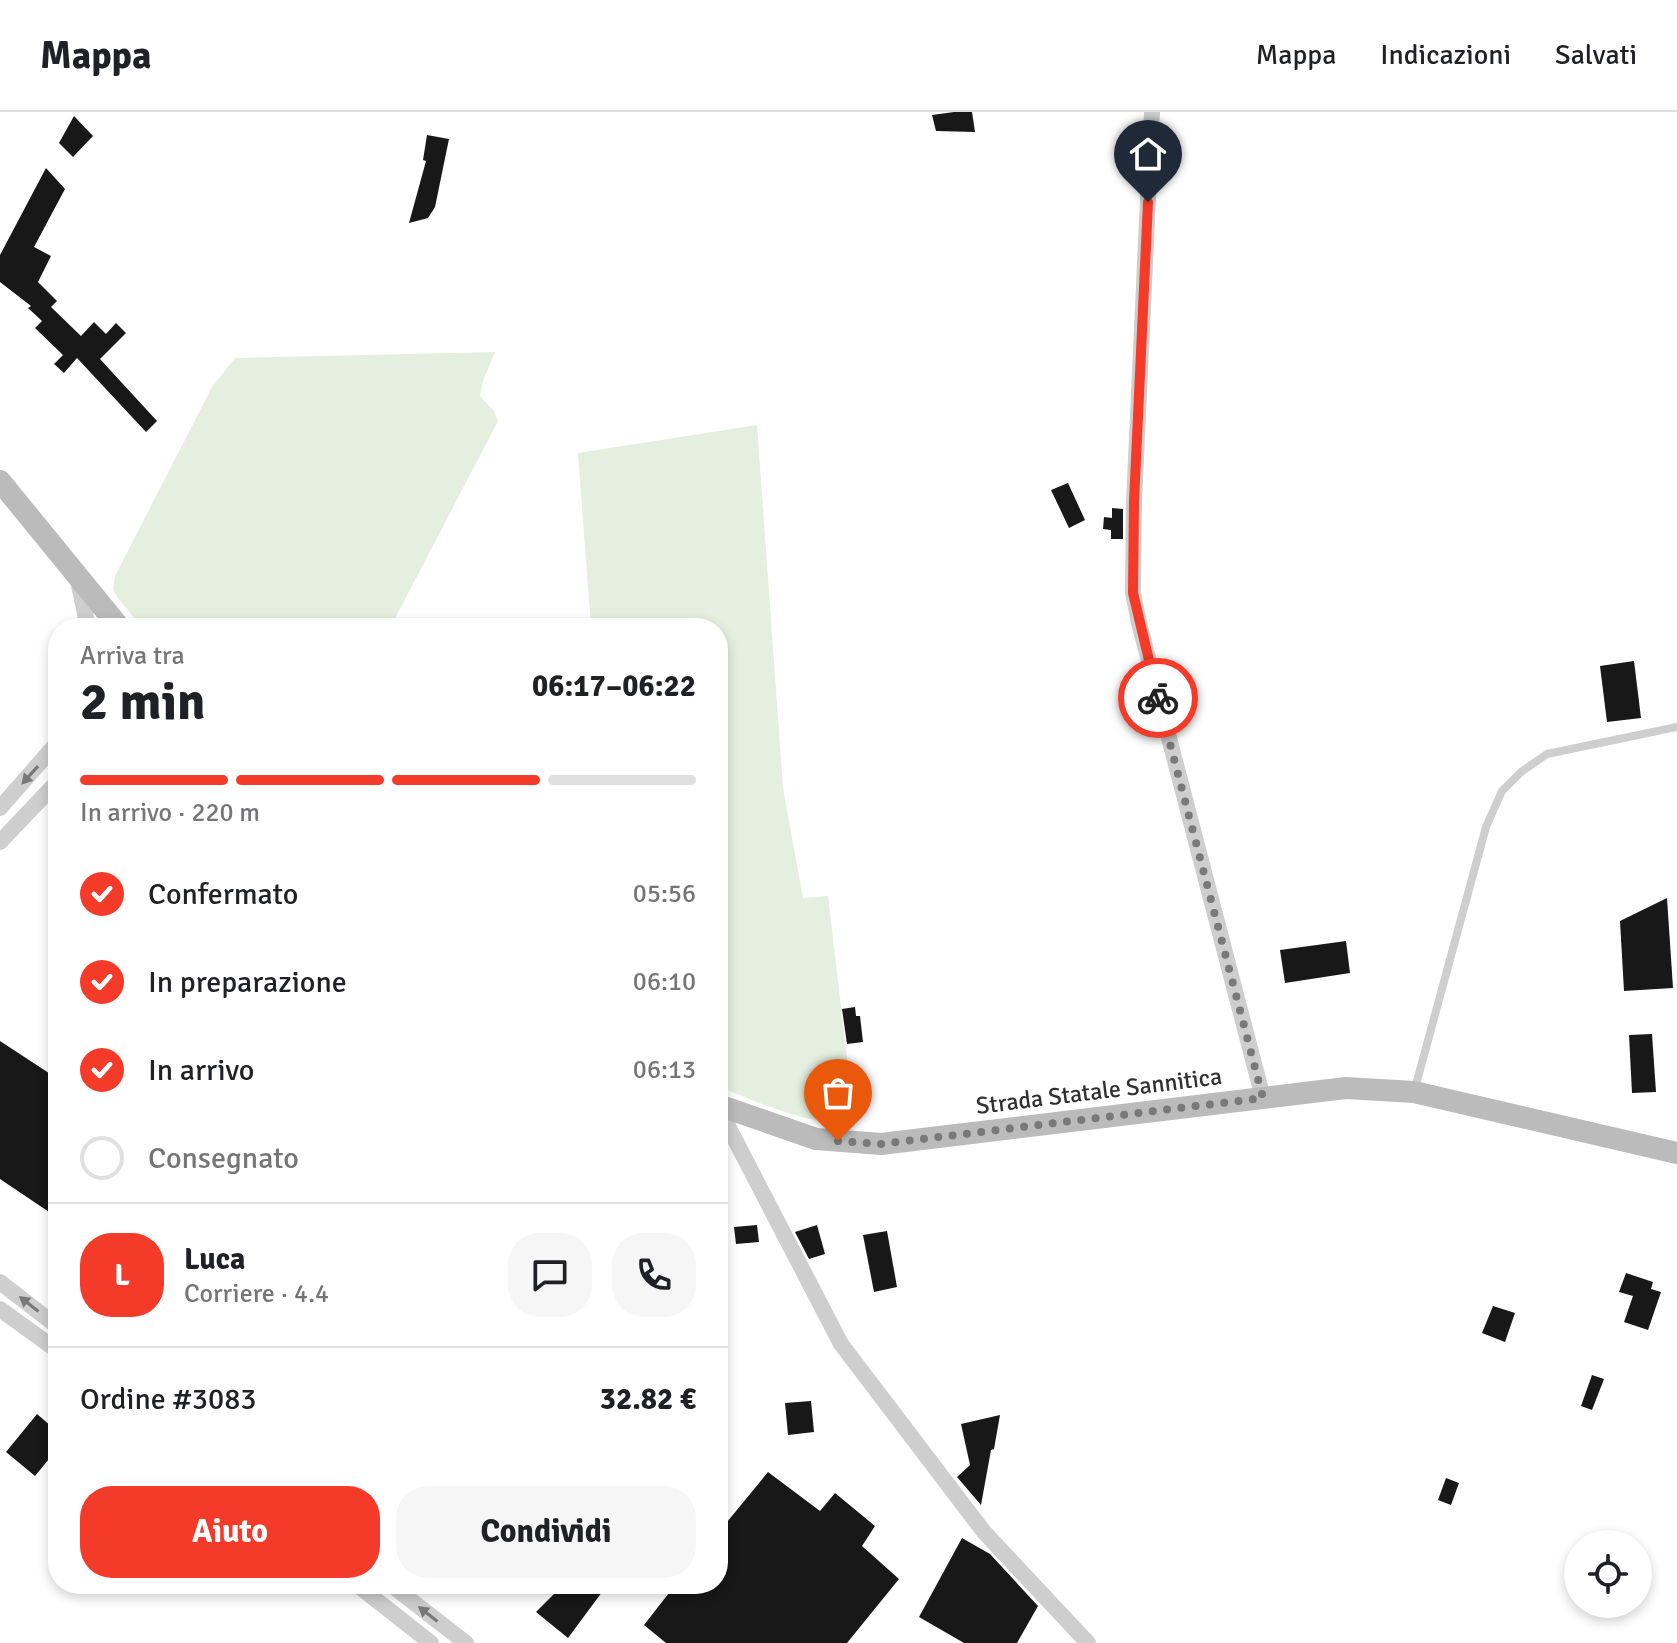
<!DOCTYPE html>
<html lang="it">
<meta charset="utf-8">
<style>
body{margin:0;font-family:Signika,sans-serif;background:#f6f6f6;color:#202124;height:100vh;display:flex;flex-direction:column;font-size:30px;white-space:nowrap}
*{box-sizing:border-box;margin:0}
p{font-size:26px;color:#757577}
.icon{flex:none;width:44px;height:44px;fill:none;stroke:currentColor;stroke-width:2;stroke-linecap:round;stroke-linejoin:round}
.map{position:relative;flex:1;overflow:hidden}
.panel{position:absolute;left:48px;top:506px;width:680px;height:976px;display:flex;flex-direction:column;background:#fff;border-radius:32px;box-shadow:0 4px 12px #0003}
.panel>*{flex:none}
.fabs{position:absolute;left:1564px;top:1418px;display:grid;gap:16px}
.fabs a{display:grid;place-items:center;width:88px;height:88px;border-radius:50%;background:#fff;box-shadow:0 4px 12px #0003;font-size:40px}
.pin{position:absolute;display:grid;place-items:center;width:68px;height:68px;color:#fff;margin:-82px -34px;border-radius:50% 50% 50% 0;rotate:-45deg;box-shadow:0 0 8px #0007}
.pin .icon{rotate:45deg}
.courier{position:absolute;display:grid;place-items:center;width:80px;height:80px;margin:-40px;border:6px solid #f43a28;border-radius:50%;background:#fff;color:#222;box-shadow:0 2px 10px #0007}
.head em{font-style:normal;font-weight:700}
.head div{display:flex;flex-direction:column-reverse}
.head{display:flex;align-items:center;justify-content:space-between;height:136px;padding:0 32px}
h1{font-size:52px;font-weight:700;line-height:60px}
.bar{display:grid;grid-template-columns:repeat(4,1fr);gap:12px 8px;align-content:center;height:96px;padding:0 32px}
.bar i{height:10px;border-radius:6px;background:#e0e0e0}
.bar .on{background:#f43a28}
.bar p{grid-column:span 4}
.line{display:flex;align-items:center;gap:20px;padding:0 32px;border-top:2px solid #e0e0e0}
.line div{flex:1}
.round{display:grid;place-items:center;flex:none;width:84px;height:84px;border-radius:32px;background:#f6f6f6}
ol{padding:0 32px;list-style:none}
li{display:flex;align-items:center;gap:24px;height:88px}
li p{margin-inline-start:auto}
li .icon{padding:8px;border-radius:50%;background:#f43a28;color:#fff;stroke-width:4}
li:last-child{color:#757577}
li i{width:44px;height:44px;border:4px solid #e0e0e0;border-radius:50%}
.cta{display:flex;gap:16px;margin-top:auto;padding:16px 32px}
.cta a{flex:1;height:92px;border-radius:32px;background:#f43a28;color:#fff;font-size:32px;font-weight:700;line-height:92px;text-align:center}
.cta a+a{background:#f6f6f6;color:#202124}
header{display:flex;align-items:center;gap:48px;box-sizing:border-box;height:112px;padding:0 40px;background:#fff;border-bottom:2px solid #e0e0e0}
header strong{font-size:38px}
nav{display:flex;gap:44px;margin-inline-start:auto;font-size:28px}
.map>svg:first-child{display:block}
.green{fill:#e5efdf}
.building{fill:#181818}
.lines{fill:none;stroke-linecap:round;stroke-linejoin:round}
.lane{stroke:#cecece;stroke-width:8}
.street{stroke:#cecece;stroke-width:16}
.secondary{stroke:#bbb;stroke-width:22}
.oneway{fill:#787878}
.done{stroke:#797979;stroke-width:8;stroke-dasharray:0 14.4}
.route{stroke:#f43a28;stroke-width:10}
.labels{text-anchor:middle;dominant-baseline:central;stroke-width:8;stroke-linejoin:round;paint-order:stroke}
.street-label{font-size:24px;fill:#313131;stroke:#fff}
</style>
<header>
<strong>Mappa</strong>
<nav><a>Mappa</a><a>Indicazioni</a><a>Salvati</a></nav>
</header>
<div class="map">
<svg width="1677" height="1531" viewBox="0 0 1677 1531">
<rect width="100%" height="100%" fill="#fff"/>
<!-- green -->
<g class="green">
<path d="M495,240l-12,29 -3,15 14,15 4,10 -108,207h-248l-24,-30 -5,-8 2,-14 97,-189 23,-29z"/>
<path d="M757,313l26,363 20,110 25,-2 27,230c-51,-4 -90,-20 -137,-40v-458h-127l-13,-175z"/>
</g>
<!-- building -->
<g class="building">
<path d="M954,0h18l3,20 -39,-1 -4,-16z"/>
<path d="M74,4l19,20 -20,21 -14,-14z"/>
<path d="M427,23l22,4 -14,68 -7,11 -19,5 17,-62 -3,-1z"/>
<path d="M46,56l19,21 -31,58 17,9 -13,26 19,19 -6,6 30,29 13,-14 12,12 10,-11 10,10 -26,26 57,62 -11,11 -69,-74 -13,15 -10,-9 9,-9 -28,-27 7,-7 -14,-13 3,-2 -31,-24v-27z"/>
<path d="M1068,371l17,37 -16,8 -18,-38z"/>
<path d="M1112,396l11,1v30h-12v-9l-8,-1 1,-12 8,1z"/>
<path d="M1634,549l7,57 -34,4 -7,-56z"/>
<path d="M1667,786l6,90 -49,3 -4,-70z"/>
<path d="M1346,829l4,32 -65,10 -5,-33z"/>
<path d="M855,895l1,9h4l3,26 -16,2 -5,-35z"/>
<path d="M1652,922l4,58 -24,1 -3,-58z"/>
<path d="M0,929l58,38v139l-58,-39z"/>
<path d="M757,1113l2,17 -23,2 -2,-17z"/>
<path d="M817,1113l8,29 -16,5 -14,-27z"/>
<path d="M887,1119l10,56 -23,5 -11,-57z"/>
<path d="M1626,1161l27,9 -2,7 10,3 -13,38 -24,-8 9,-26 -14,-4z"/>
<path d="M1493,1194l22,7 -10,29 -23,-9z"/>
<path d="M1592,1263l12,4 -12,31 -11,-4z"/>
<path d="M811,1289l3,31 -26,3 -3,-32z"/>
<path d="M37,1302l21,18v16l-23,28 -29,-24z"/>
<path d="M1000,1303l-6,34 -3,1 -10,55 -24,-28 13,-12 -9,-41z"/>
<path d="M768,1360l52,39 15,-18 40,33 -13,20 37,33 -52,64h-181l-22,-18 32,-41h42v-51z"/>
<path d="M1446,1366l13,5 -8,22 -13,-5z"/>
<path d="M962,1426l28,16 48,52 -21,37h-53l-45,-26z"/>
<path d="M564,1472h44l-40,54 -32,-26z"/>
</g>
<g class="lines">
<!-- lane -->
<path class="lane" d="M1414,980l72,-265 16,-36 19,-19 26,-18 130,-27"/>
<!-- street -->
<g class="street">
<path d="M1152,0l-18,390 -1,91 6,30 124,475"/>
<path d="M78,468l10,48"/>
<path d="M0,696l58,-66"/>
<path d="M0,730l58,-61"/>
<path d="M718,995l123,237 143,188 104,111"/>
<path d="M0,1170l58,45"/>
<path d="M0,1197l58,42"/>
<path d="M356,1472l75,59"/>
<path d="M390,1472l76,59"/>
</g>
<!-- secondary -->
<g class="secondary">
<path d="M0,369l120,147"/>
<path d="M718,993l98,34 65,5 465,-56 68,4 263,61"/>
</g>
</g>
<!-- one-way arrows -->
<defs><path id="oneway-solid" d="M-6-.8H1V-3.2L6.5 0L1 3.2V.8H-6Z" transform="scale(2)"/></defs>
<g class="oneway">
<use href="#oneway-solid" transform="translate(30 663) rotate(132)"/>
<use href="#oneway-solid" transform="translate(29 1192) rotate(-142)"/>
<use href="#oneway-solid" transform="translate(428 1502) rotate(-142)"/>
</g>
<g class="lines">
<!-- done -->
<path class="done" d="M838,1029l43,3 382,-46 -105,-400"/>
<!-- route -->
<path class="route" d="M1148,90l-14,300 -1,91 25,105"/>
</g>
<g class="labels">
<!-- street labels -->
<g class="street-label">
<text transform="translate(1099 979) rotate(-7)">Strada Statale Sannitica</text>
</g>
</g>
</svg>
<div class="fabs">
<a><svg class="icon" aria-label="locate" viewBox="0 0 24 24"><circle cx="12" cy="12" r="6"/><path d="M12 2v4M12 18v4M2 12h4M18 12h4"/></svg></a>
</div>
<div class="pin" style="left:838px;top:1029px;background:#ea580c"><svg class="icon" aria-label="bag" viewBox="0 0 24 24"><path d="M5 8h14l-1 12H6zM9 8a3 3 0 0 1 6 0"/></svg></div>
<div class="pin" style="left:1148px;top:90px;background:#1f2937"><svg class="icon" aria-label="home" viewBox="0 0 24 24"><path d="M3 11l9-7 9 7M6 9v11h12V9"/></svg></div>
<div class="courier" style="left:1158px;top:586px"><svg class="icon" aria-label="bike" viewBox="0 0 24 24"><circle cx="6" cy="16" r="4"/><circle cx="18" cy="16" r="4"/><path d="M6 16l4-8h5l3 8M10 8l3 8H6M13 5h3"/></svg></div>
<section class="panel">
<div class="head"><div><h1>2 min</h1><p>Arriva tra</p></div><em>06:17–06:22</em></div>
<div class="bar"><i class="on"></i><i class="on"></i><i class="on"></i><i></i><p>In arrivo · 220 m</p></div>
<ol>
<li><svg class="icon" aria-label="check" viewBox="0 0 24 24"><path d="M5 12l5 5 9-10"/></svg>Confermato<p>05:56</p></li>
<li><svg class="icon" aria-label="check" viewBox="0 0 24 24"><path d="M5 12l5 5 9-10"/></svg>In preparazione<p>06:10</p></li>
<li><svg class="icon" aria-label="check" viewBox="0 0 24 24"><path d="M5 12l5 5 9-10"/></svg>In arrivo<p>06:13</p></li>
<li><i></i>Consegnato</li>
</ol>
<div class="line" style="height:144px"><b class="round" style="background:#f43a28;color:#fff">L</b><div><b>Luca</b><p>Corriere · 4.4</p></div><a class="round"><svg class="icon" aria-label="chat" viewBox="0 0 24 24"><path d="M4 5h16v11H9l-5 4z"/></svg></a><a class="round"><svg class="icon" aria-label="phone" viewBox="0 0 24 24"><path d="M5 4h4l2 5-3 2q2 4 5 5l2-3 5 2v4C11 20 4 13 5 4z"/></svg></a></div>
<div class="line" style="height:104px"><div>Ordine #3083</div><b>32.82 €</b></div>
<div class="cta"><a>Aiuto</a><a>Condividi</a></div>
</section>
</div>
